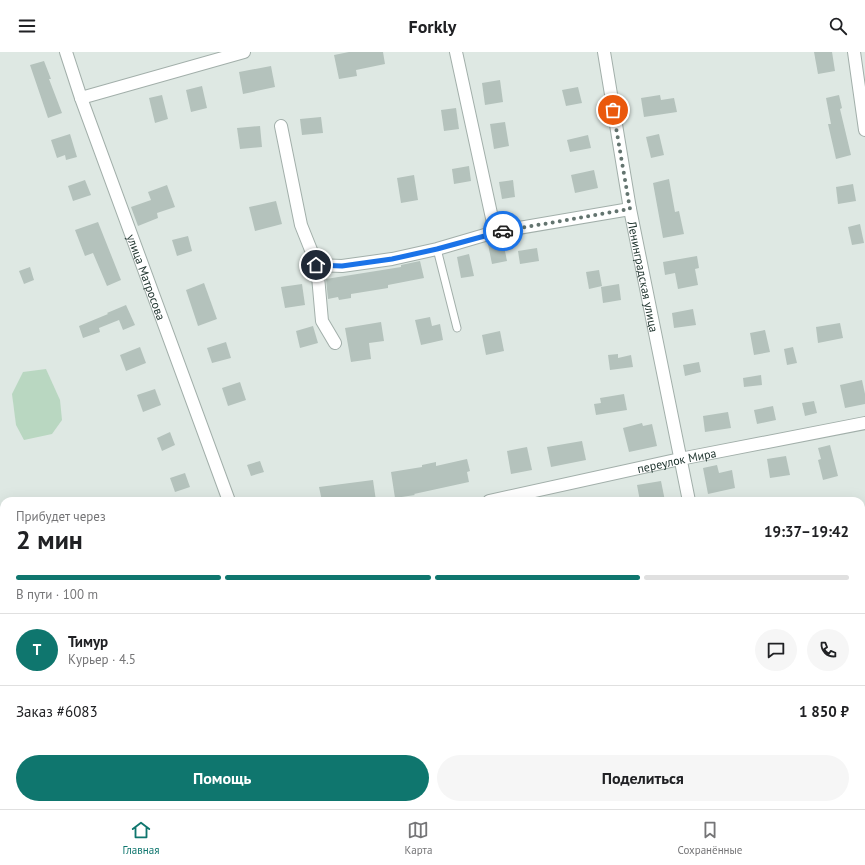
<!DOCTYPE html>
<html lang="ru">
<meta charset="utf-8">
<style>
body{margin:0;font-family:"PT Sans",sans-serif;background:#f6f6f6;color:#202124;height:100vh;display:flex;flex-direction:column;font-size:15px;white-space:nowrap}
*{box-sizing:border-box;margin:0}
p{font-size:13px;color:#757577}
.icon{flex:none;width:22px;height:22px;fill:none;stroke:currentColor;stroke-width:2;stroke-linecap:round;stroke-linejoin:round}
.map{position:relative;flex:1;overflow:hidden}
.panel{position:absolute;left:0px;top:445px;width:865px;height:312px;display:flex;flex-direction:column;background:#fff;border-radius:12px 12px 0 0;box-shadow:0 4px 16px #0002}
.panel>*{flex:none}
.pin{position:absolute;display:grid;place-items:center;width:34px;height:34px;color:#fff;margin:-17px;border:2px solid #fff;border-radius:50%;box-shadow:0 1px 4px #0007}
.courier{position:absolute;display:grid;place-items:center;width:40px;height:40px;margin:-20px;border:3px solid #1a73e8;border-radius:50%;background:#fff;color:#222;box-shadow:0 1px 5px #0007}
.summary em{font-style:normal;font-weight:700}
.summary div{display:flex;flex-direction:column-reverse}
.summary{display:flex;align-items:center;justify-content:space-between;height:68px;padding:0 16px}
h1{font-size:26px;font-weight:700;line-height:30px}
.bar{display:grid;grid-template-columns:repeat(4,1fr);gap:6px 4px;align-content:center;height:48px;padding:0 16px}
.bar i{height:5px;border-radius:3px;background:#e0e0e0}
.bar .on{background:#0f766e}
.bar p{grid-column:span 4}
.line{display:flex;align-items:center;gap:10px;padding:0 16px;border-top:1px solid #e0e0e0}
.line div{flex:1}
.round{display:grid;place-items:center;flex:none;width:42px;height:42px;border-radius:21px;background:#f6f6f6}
.button{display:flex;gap:8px;margin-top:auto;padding:8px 16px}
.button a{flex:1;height:46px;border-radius:24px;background:#0f766e;color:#fff;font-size:16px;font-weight:700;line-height:46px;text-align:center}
.button a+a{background:#f6f6f6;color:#202124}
header{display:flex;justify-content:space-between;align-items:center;height:52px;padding:0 16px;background:#fff;font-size:18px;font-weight:700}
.tabs{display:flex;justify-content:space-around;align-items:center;height:56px;border-top:1px solid #e0e0e0;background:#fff;font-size:11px;color:#757577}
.tabs a{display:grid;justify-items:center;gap:2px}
.tabs .on{color:#0f766e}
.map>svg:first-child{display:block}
.green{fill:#b9d7c1}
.water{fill:#8bbfc8}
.building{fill:#b4c2bc}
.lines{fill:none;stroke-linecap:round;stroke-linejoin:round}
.service-casing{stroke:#a2afaa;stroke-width:9}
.minor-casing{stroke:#a2afaa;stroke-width:14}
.service{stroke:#fff;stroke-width:7}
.minor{stroke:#fff;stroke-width:12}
.done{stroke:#63746f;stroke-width:4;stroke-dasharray:0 7.2}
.route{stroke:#1a73e8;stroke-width:5}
.labels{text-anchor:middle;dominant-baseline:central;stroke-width:3.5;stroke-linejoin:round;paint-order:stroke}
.street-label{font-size:12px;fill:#213630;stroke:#eef5f1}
</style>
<header><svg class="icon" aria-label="menu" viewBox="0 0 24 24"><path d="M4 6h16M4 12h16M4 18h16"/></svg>Forkly<svg class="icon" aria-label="search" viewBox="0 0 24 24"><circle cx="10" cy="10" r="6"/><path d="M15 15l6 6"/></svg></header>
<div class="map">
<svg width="865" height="757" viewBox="0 0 865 757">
<rect width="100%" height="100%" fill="#dee8e3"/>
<!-- green -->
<g class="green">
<path d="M46,317l14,31 2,20 -10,14 -28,6 -8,-15 -4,-31 11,-22z"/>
<path d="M861,693l4,10v54h-46l3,-1 1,-3h38z"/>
<path d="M754,753h53l5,4h-57z"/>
</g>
<!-- water -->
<path class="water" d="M0,550l4,1v34l-4,18z"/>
<!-- building -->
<g class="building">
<path d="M349,0h34l2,12 -29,6 1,6 -18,3 -5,-24z"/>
<path d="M814,0h18l3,19 -17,3z"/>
<path d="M44,9l7,18h-2l13,34 -14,5 -18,-53z"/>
<path d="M271,14l4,21 -32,7 -4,-22z"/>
<path d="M500,28l3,22 -18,3 -3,-22z"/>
<path d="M202,34l5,22 -16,4 -5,-22z"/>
<path d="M578,35l4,16 -16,3 -4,-16z"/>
<path d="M162,43l6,24 -13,4 -6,-25z"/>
<path d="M660,43l1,5 13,-2 3,14 -33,5 -3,-19z"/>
<path d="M839,43l3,13 -2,1 11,46 -15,4 -8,-35h3l-5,-26z"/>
<path d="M456,56l3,21 -15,2 -3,-21z"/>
<path d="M321,65l2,16 -21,2 -2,-16z"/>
<path d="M505,70l4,24 -15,3 -4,-25z"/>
<path d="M260,74l2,21 -22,2 -3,-21z"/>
<path d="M70,82l7,23 -11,3 -1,-5 -8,3 -6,-18z"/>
<path d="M659,82l5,21 -13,3 -5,-21z"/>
<path d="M588,83l3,13 -21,4 -3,-12z"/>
<path d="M469,114l2,15 -17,3 -2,-15z"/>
<path d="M594,118l4,18 -23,5 -4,-18z"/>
<path d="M414,123l4,25 -17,3 -4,-25z"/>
<path d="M669,127l6,33 4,-1 5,23 -21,4 -10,-55z"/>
<path d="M85,128l6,15 -18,6 -5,-15z"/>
<path d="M513,128l2,17 -13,2 -3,-17z"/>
<path d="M853,132l3,17 -18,3 -2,-17z"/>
<path d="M167,133l8,22 -18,6 1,5 -20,8 -7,-19 20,-7 -3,-8z"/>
<path d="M276,149l6,23 -27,7 -6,-24z"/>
<path d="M98,170l23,58 -14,6 -14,-33 -8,3 -10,-26z"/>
<path d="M860,172l4,19 -12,2 -4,-18z"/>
<path d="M188,184l4,15 -15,5 -5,-16z"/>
<path d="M503,189l4,20 -15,3 -4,-20z"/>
<path d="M537,196l2,13 -19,3 -2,-13z"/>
<path d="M469,202l5,22 -13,2 -4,-21z"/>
<path d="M697,204l2,12 -4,1 3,16 -20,4 -3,-16 -10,2 -2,-13z"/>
<path d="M420,209l4,17 -36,7v3l-37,6v4l-12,2 -1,-3 -10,2 -2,-20 75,-12v-2z"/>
<path d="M30,215l4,13 -10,4 -5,-13z"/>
<path d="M599,218l3,16 -13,3 -3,-17z"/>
<path d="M204,231l13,36 -19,7 -12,-36z"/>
<path d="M302,232l3,21 -20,3 -4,-21z"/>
<path d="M619,232l2,16 -18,3 -2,-16z"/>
<path d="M126,253l9,20 -12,5 -4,-10 -20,8 1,4 -17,6 -4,-12 29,-12 -1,-1z"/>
<path d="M693,257l3,16 -22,3 -2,-15z"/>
<path d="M430,265l2,9 8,-2 3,16 -22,5 -6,-25z"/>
<path d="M381,270l3,19 -15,2 2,16 -20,3 -6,-34z"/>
<path d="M840,271l3,15 -25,5 -2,-16z"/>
<path d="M313,274l5,17 -18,5 -4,-17z"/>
<path d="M765,278l5,22 -16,3 -4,-22z"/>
<path d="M500,279l4,20 -18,4 -4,-20z"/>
<path d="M226,290l5,16 -19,5 -5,-15z"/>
<path d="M140,295l6,16 -20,8 -6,-16z"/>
<path d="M793,295l4,16 -10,2 -3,-16z"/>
<path d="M618,302v4l13,-3 2,12 -23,3 -2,-15z"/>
<path d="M699,310l2,10 -16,4 -2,-11z"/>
<path d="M761,323l1,10 -18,2 -1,-9z"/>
<path d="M862,328l3,14v10l-20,4 -5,-23z"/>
<path d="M240,330l6,18 -18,6 -6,-18z"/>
<path d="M155,337l6,16 -18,7 -6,-17z"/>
<path d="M624,342l3,16 -31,5 -2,-11 7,-1 -1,-5z"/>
<path d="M814,349l3,12 -12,3 -3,-13z"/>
<path d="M773,354l3,14 -19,4 -3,-14z"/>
<path d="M728,360l3,16 -26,4 -2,-16z"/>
<path d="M642,371l1,3 9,-2 5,22 -28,6 -6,-24z"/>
<path d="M170,380l5,13 -13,6 -5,-13z"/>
<path d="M582,389l4,19 -35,7 -4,-20z"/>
<path d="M830,393l8,31 -15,4 -5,-20 3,-1 -3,-11z"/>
<path d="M527,395l5,23 -21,4 -4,-23z"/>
<path d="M786,404l4,19 -20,3 -3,-19z"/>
<path d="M467,407l3,12 -3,1 2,10 -55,12 1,1 -20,3 -4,-26 31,-5v-2l14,-3v4z"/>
<path d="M260,409l4,11 -13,4 -4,-11z"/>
<path d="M717,413l2,8 13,-3 3,18 -27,6 -5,-26z"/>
<path d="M185,421l5,14 -15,5 -5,-14z"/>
<path d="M373,428l3,21h-54l-3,-14z"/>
<path d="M661,429l4,20h-25l-3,-16z"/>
</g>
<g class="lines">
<!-- service casing -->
<g class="service-casing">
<g id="service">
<path d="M437,197l20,79"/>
<path d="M861,621l4,10"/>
</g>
</g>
<!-- minor casing -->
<g class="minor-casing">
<g id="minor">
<path id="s1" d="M66,0l15,46 148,403"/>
<path d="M456,0l39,180"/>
<path id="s2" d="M604,0l26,157 59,292"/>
<path d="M854,0l11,78"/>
<path d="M81,46l163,-46"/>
<path d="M281,74l20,99 16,40 5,56 13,22"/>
<path d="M317,213l25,1 50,-7 45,-10 58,-17 135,-23"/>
<path id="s3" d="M489,449l191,-42 185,-36"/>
<path d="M861,596l4,-1"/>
<path d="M351,753l1,4"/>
<path d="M745,753l1,4"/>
</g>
</g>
<!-- service -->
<use href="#service" class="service"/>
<!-- minor -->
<use href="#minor" class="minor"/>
</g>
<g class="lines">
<!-- done -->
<path class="done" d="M503,179l127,-22 -17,-99"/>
<!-- route -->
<path class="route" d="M316,213l26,1 50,-7 45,-10 66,-18"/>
</g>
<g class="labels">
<!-- street labels -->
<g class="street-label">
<text stroke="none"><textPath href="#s1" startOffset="239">улица Матросова</textPath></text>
<text stroke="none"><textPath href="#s2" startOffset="228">Ленинградская улица</textPath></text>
<text stroke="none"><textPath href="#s3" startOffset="192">переулок Мира</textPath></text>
</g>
</g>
</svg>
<div class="pin" style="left:613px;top:58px;background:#ea580c"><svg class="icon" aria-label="bag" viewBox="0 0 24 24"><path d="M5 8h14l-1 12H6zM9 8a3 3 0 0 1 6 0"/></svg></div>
<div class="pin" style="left:316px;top:213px;background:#1f2937"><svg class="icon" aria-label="home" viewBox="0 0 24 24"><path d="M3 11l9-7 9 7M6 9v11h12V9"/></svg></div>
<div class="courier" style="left:503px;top:179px"><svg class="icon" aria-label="car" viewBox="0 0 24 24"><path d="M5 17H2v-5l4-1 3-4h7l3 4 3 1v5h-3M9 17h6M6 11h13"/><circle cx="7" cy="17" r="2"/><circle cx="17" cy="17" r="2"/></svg></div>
<section class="panel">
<div class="summary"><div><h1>2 мин</h1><p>Прибудет через</p></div><em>19:37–19:42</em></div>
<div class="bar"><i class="on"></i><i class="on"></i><i class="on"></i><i></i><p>В пути · 100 m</p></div>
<div class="line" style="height:72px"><b class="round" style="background:#0f766e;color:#fff">Т</b><div><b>Тимур</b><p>Курьер · 4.5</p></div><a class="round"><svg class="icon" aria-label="chat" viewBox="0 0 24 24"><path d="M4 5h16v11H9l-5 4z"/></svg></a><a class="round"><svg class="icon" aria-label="phone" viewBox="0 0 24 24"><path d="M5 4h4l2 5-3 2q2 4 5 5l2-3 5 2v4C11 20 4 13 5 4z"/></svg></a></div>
<div class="line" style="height:52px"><div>Заказ #6083</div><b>1 850 ₽</b></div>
<div class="button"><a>Помощь</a><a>Поделиться</a></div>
</section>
</div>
<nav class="tabs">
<a class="on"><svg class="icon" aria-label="home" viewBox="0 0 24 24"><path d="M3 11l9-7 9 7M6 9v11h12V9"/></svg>Главная</a>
<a><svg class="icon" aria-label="map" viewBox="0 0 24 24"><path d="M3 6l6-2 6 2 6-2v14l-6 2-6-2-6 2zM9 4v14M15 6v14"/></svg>Карта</a>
<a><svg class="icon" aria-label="saved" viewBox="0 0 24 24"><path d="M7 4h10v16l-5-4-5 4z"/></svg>Сохранённые</a>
</nav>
